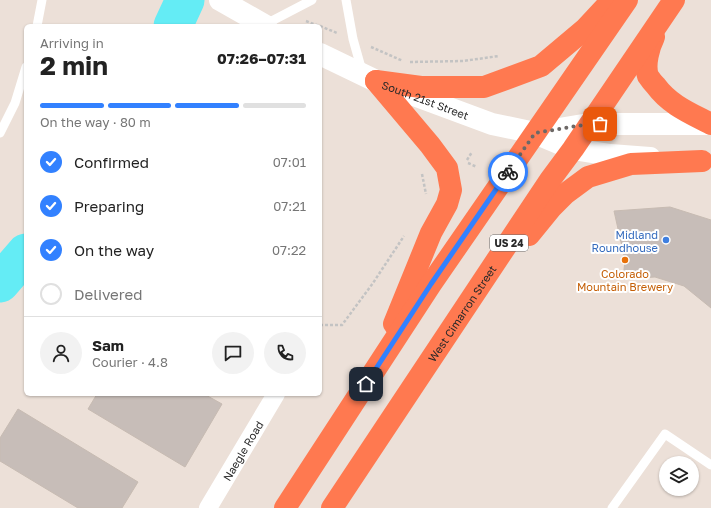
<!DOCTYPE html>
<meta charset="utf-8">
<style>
body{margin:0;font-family:"Golos Text",sans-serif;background:#f2f2f2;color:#222;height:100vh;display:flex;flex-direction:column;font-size:15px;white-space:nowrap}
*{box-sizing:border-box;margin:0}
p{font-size:13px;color:#767676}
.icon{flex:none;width:22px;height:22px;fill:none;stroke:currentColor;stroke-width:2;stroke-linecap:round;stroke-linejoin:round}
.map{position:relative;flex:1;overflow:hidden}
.side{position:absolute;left:24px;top:24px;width:298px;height:372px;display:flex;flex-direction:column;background:#fff;border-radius:6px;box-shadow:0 1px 3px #0004}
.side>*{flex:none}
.tools{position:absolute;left:659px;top:456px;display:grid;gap:8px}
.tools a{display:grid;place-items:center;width:40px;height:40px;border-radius:50%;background:#fff;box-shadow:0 1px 3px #0004;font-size:20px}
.pin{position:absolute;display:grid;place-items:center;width:34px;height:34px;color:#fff;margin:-17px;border-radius:8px;box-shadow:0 2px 6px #0006}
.courier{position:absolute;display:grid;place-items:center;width:40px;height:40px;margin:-20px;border:3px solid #3281ff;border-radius:50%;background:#fff;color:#222;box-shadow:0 1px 5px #0007}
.summary em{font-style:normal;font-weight:700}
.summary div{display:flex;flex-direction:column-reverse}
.summary{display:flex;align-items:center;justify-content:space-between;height:68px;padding:0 16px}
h1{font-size:26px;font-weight:700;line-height:30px}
.bar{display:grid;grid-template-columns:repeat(4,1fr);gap:6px 4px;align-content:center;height:48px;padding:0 16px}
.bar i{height:5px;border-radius:3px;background:#e0e0e0}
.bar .current{background:#3281ff}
.bar p{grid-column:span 4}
.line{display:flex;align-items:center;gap:10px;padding:0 16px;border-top:1px solid #e0e0e0}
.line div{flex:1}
.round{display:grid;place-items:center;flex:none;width:42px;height:42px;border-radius:21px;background:#f2f2f2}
ol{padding:0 16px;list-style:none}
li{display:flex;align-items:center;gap:12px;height:44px}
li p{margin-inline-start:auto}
li .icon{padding:4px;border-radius:50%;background:#3281ff;color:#fff;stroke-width:4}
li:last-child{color:#767676}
li i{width:22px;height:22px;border:2px solid #e0e0e0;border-radius:50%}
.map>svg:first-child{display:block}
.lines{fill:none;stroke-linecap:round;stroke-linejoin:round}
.river{stroke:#64ecf5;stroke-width:39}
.building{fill:#c7bdb8;stroke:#c7bbb2}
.path{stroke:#c3c3c3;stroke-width:2.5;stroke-dasharray:3 2;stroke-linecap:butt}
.lane{stroke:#fff;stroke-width:9}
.street{stroke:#fff;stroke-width:18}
.secondary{stroke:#fff;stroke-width:22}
.highway{stroke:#ff7950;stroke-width:22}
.done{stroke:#6d6866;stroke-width:4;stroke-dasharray:0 7.2}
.route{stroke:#3281ff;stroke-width:5}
.shop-dot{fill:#3f7fe0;stroke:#fff;stroke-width:1.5}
.food-dot{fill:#e8710a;stroke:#fff;stroke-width:1.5}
.labels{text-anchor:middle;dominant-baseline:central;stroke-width:4;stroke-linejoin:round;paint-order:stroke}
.shield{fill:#fff;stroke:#686868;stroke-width:1}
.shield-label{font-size:10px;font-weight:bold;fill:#282828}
.street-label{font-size:11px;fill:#282828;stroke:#fff}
.shop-label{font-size:11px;fill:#366cbe;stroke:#fff;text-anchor:end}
.food-label{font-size:11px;fill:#c56008;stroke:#fff}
</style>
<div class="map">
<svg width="711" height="508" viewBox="0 0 711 508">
<rect width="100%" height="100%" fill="#ece0d8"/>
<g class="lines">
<!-- river -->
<g class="river">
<path d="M173,26l12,-26"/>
<path d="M0,283l26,-30"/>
</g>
</g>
<!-- building -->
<g class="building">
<path d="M670,207l41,13v88l-27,-22 -29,-9 -32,2 2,-19 -11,-49z"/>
<path d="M97,394h107l18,10 -37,63 -97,-58z"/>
<path d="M18,409l120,73 -16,26h-44l-78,-47v-23z"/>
</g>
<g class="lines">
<!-- path -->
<g class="path">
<path d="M306,21l13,5"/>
<path d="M320,26l17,7"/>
<path d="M371,47l32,14"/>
<path d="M410,62l53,-1 36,-5"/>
<path d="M467,160l5,-8"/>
<path d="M468,163l9,4"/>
<path d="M422,174l4,20"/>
<path d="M320,325h22l31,-42 31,-47"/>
</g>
<!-- lane -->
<g class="lane">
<path d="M346,0l7,39 9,32"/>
<path d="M264,25l48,-25"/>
<path d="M37,26l5,-26"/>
<path d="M0,133l15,-30 11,-36"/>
<path d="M612,508l53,-74 46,31"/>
</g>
<!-- street -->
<path class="street" id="s1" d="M208,508l68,-114"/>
<!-- secondary -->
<g class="secondary">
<path d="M220,0l46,26"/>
<path id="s2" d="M320,54l56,27 116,43 43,9 38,16 37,6 40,3"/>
<path d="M535,133l54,-9h122"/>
</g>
<!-- highway -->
<g class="highway">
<path d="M654,37c-5,10 -10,28 -6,39 2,3 5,7 8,10 14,19 34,27 55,38"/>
<path d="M376,81l54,64 17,23 4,22 -4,14 -16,29 -37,91"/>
<path d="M376,81l45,6h63l57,-21 44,-37 27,-29"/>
<path d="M529,235l22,-27 14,-14 23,-17 43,-13 71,-3"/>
<path d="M285,508l146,-224 196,-284"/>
<path id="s3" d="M332,508l218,-328 23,-31 101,-149"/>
</g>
</g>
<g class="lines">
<!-- done -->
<path class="done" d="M508,172l27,-39 54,-9h11"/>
<!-- route -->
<path class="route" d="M366,384l65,-100 77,-112"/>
</g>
<!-- markers -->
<circle class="shop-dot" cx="666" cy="240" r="4"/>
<circle class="food-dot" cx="625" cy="260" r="4"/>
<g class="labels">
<!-- shield labels -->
<rect class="shield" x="490" y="235" width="38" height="16" rx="3"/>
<g class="shield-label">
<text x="509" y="243">US 24</text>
</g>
<!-- street labels -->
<g class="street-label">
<text stroke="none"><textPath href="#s2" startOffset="115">South 21st Street</textPath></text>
<text stroke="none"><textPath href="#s3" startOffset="234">West Cimarron Street</textPath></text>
<text stroke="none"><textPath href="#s1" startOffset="67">Naegle Road</textPath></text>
</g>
<!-- shop labels -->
<g class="shop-label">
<text x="658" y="234">Midland<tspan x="658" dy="13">Roundhouse</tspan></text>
</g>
<!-- food labels -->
<g class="food-label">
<text x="625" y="273">Colorado<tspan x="625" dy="13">Mountain Brewery</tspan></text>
</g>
</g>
</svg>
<div class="tools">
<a><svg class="icon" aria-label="layers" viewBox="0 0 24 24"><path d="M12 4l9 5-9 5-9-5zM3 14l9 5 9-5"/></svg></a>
</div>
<div class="pin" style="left:600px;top:124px;background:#ea580c"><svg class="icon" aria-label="bag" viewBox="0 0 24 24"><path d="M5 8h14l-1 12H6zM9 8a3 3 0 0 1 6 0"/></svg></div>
<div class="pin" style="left:366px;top:384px;background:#1f2937"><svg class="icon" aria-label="home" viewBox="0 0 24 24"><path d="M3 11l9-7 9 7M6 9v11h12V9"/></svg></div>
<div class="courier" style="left:508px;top:172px"><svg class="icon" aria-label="bike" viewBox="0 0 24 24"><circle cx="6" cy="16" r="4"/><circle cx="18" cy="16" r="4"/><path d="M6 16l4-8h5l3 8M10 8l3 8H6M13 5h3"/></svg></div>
<section class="side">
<div class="summary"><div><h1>2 min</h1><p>Arriving in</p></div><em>07:26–07:31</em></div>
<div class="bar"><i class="current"></i><i class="current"></i><i class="current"></i><i></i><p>On the way · 80 m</p></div>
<ol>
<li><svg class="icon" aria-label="check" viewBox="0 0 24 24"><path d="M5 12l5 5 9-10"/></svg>Confirmed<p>07:01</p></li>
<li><svg class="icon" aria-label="check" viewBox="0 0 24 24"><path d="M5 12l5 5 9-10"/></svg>Preparing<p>07:21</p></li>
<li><svg class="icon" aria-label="check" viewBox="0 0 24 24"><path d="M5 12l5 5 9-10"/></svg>On the way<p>07:22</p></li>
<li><i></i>Delivered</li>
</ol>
<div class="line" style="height:72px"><a class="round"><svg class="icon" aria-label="person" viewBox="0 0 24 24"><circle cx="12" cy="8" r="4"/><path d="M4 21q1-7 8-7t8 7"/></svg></a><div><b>Sam</b><p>Courier · 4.8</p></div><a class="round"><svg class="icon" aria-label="chat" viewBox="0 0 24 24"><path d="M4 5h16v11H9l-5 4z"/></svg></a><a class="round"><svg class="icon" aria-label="phone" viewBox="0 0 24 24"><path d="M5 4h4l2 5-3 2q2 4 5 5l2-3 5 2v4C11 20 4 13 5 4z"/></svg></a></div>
</section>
</div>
